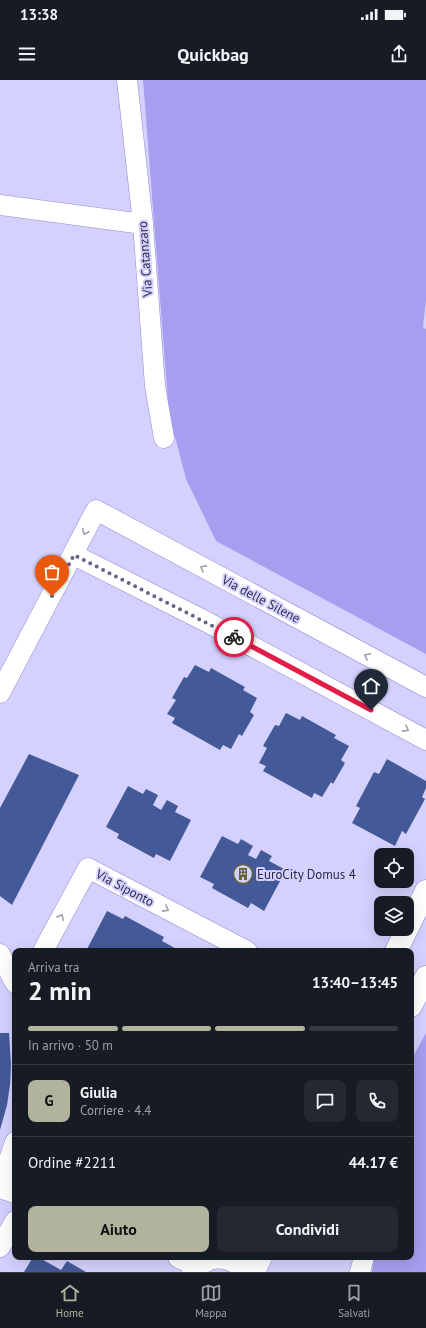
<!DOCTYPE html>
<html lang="it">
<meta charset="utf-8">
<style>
body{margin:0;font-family:"PT Sans",sans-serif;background:#242831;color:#f1f3f6;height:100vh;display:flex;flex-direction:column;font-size:15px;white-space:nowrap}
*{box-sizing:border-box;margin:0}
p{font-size:13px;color:#9ea1a6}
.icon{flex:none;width:22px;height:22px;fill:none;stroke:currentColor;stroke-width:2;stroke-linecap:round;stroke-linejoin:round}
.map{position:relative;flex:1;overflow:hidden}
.panel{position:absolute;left:12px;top:868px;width:402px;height:312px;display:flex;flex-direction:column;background:#171b24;border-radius:8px;box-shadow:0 4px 16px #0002}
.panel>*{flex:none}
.controls{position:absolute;left:374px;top:768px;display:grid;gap:8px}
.controls a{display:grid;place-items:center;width:40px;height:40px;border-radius:8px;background:#171b24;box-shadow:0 4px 16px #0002;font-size:20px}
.pin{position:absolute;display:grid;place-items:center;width:34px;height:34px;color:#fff;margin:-41px -17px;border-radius:50% 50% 50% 0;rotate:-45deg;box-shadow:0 0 4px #0007}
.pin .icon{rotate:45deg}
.courier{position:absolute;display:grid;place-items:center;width:40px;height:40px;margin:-20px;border:3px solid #e11d48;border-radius:50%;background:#fff;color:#222;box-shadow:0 1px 5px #0007}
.headline em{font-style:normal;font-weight:800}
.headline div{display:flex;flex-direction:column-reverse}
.headline{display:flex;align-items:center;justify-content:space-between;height:68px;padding:0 16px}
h1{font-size:26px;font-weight:800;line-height:30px}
.bar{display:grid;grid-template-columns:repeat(4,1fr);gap:6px 4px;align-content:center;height:48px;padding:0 16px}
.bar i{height:5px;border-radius:3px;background:#363941}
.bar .selected{background:#b2b39d}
.bar p{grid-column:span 4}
.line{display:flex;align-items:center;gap:10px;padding:0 16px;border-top:1px solid #363941}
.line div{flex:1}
.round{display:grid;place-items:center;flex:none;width:42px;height:42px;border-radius:8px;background:#242831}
.primary-button{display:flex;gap:8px;margin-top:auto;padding:8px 16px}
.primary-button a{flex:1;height:46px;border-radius:8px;background:#b2b39d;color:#111;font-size:16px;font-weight:800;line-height:46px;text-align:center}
.primary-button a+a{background:#242831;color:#f1f3f6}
.status{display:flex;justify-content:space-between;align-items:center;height:28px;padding:0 20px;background:#171b24;direction:ltr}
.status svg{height:11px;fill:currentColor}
header{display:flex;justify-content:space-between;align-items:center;height:52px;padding:0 16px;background:#171b24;font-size:18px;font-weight:800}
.menu{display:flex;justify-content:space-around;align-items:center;height:56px;border-top:1px solid #363941;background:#171b24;font-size:11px;color:#9ea1a6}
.menu a{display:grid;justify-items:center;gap:2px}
.menu .selected{color:#b2b39d}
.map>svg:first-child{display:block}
.green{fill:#a69eef}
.building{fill:#445a98}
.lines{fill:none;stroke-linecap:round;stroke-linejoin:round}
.street-casing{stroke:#928bd2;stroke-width:21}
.secondary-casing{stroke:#928bd2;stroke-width:23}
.street{stroke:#fff;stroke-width:20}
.secondary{stroke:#fff;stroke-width:22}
.oneway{stroke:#a09fac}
.done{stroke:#676487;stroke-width:4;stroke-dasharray:0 7.2}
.route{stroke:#e11d48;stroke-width:5}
.labels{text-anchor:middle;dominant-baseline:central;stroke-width:4;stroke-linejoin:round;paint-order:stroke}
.street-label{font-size:13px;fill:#2d2a47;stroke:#d4d1fe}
.poi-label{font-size:13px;fill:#2d2a47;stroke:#d4d1fe;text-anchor:start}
</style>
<div class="status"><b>13:38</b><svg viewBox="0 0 49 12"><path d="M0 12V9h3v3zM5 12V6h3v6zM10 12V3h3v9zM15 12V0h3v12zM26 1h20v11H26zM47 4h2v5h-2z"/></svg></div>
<header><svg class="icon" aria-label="menu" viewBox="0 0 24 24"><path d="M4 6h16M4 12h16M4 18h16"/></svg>Quickbag<svg class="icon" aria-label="share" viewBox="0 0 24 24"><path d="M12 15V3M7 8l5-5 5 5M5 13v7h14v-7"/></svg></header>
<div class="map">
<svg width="426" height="1192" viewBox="0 0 426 1192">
<rect width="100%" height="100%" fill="#d4d1fe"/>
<!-- green -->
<g class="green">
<path d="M143,0h283v219l-3,28 3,2v325l-210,-113 -30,-62 -17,-65z"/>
<path d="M426,953v239h-54l2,-15h37v-197z"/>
</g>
<!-- building -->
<g class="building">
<path d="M195,585l14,7 2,-4 34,19 -2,3 14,8 -7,14 4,3 -12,21 -3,-2 -8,15 -8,-4 -3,5 -48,-27 3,-5 -8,-4 9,-14 -4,-2 12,-21 3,1z"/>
<path d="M286,633l14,7 2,-4 34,19 -2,3 15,8 -8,14 4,3 -12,21 -2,-2 -9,15 -8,-4 -2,5 -49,-27 3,-5 -7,-3 8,-15 -4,-2 12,-21 4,1z"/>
<path d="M29,674l50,21 -67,130 -12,-9v-88z"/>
<path d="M387,679l39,22v7l-4,9 3,2 -19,35 -4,-3 -7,15 -43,-23 8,-15 -4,-2 18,-34 5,2z"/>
<path d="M128,706l15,8 3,-5 12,6 -5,10 8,5 6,-10 11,6 -3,6 16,8 -21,41 -14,-7 -2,4 -37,-20 2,-4 -13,-7z"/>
<path d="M222,756l16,8 3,-5 12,7 -5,9 8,4 5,-9 11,6 -3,5 17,9 -22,41 -13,-8 -3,5 -36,-20 2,-4 -14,-7z"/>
<path d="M107,831l16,8 2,-3 39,21 -2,4 18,10h-94z"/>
<path d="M0,953h9l2,32 -1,20 -3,20 -7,25z"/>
<path d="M33,1177h5l23,13 6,-9 19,11h-62z"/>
</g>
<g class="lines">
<!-- street casing -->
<g class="street-casing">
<g id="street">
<path d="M127,0l16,144 12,162 9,52"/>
<path d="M0,125l143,19"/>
<path d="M74,475l131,66 221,119"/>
<path d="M0,613l96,-183 330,177"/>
<path d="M43,871l45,-83 159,83"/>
<path d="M0,874l15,29"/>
<path d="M0,1106l15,-44"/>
<path d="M0,1167l15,-26"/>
<path d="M360,1192l4,-15"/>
</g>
</g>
<!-- secondary casing -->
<g class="secondary-casing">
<g id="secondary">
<path d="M407,849l19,-38"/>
<path d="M396,871l11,-22"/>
<path d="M411,926l15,-29"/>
<path d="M0,1107l15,5"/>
<path d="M179,1177l12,5 14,-1"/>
<path d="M193,1192c4,-4 8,-9 12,-11 14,-8 33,-1 41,11"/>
<path d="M254,1192l7,-15"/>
</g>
</g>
<!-- street -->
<use href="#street" class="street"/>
<!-- secondary -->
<use href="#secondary" class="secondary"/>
</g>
<!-- one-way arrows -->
<defs><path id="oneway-chevron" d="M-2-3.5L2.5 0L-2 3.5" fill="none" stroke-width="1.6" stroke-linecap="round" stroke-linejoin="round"/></defs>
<g class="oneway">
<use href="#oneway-chevron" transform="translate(85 452) rotate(117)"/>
<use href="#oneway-chevron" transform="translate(203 488) rotate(-151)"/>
<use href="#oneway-chevron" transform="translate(367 576) rotate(-152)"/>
<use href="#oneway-chevron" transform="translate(406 649) rotate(28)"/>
<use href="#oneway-chevron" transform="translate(166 829) rotate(28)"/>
<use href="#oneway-chevron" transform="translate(61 837) rotate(-61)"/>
</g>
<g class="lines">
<!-- done -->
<path class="done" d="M52,516l22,-41 160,82"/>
<!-- route -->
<path class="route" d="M234,557l137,73"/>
</g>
<!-- icons -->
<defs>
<g id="building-ring" transform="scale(1)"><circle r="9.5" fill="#d4d1fe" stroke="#656431" stroke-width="1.5"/><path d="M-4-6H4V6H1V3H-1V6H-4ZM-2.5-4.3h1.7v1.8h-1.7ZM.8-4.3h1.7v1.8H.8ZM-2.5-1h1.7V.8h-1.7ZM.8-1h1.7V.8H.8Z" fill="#656431"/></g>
</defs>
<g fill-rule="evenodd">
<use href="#building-ring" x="243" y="794"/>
</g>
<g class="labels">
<!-- street labels -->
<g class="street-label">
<text transform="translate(145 179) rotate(-94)">Via Catanzaro</text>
<text transform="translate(261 519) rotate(28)">Via delle Silene</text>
<text transform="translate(125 808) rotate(28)">Via Siponto</text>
</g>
<!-- poi labels -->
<g class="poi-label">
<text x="257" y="794">EuroCity Domus 4</text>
</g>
</g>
</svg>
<div class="controls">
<a><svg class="icon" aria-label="locate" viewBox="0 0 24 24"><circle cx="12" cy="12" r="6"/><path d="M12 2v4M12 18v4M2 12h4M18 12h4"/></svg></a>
<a><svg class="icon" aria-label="layers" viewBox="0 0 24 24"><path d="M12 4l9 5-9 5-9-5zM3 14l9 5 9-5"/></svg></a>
</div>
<div class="pin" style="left:52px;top:516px;background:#ea580c"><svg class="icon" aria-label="bag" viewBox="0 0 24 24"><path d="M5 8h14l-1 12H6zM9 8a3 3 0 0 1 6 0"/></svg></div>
<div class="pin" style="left:371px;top:630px;background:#1f2937"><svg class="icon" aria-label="home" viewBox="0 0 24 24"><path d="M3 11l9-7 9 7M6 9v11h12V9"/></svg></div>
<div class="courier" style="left:234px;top:557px"><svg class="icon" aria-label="bike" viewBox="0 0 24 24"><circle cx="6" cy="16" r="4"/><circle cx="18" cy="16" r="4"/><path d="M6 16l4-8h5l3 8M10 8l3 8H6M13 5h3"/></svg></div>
<section class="panel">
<div class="headline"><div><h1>2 min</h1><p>Arriva tra</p></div><em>13:40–13:45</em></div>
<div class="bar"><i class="selected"></i><i class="selected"></i><i class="selected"></i><i></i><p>In arrivo · 50 m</p></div>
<div class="line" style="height:72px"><b class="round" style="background:#b2b39d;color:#111">G</b><div><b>Giulia</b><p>Corriere · 4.4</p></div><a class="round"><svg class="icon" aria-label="chat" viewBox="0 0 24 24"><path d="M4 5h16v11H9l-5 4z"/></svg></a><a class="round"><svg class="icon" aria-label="phone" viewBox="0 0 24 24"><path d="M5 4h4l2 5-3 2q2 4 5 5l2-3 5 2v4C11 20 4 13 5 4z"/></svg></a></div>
<div class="line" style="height:52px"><div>Ordine #2211</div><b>44.17 €</b></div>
<div class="primary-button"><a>Aiuto</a><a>Condividi</a></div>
</section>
</div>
<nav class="menu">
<a class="selected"><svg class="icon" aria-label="home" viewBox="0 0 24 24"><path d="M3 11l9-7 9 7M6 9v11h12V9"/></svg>Home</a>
<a><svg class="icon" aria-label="map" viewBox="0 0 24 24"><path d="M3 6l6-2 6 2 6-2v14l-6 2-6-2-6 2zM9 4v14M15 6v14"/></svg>Mappa</a>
<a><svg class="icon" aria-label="saved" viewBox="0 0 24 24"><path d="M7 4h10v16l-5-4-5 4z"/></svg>Salvati</a>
</nav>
